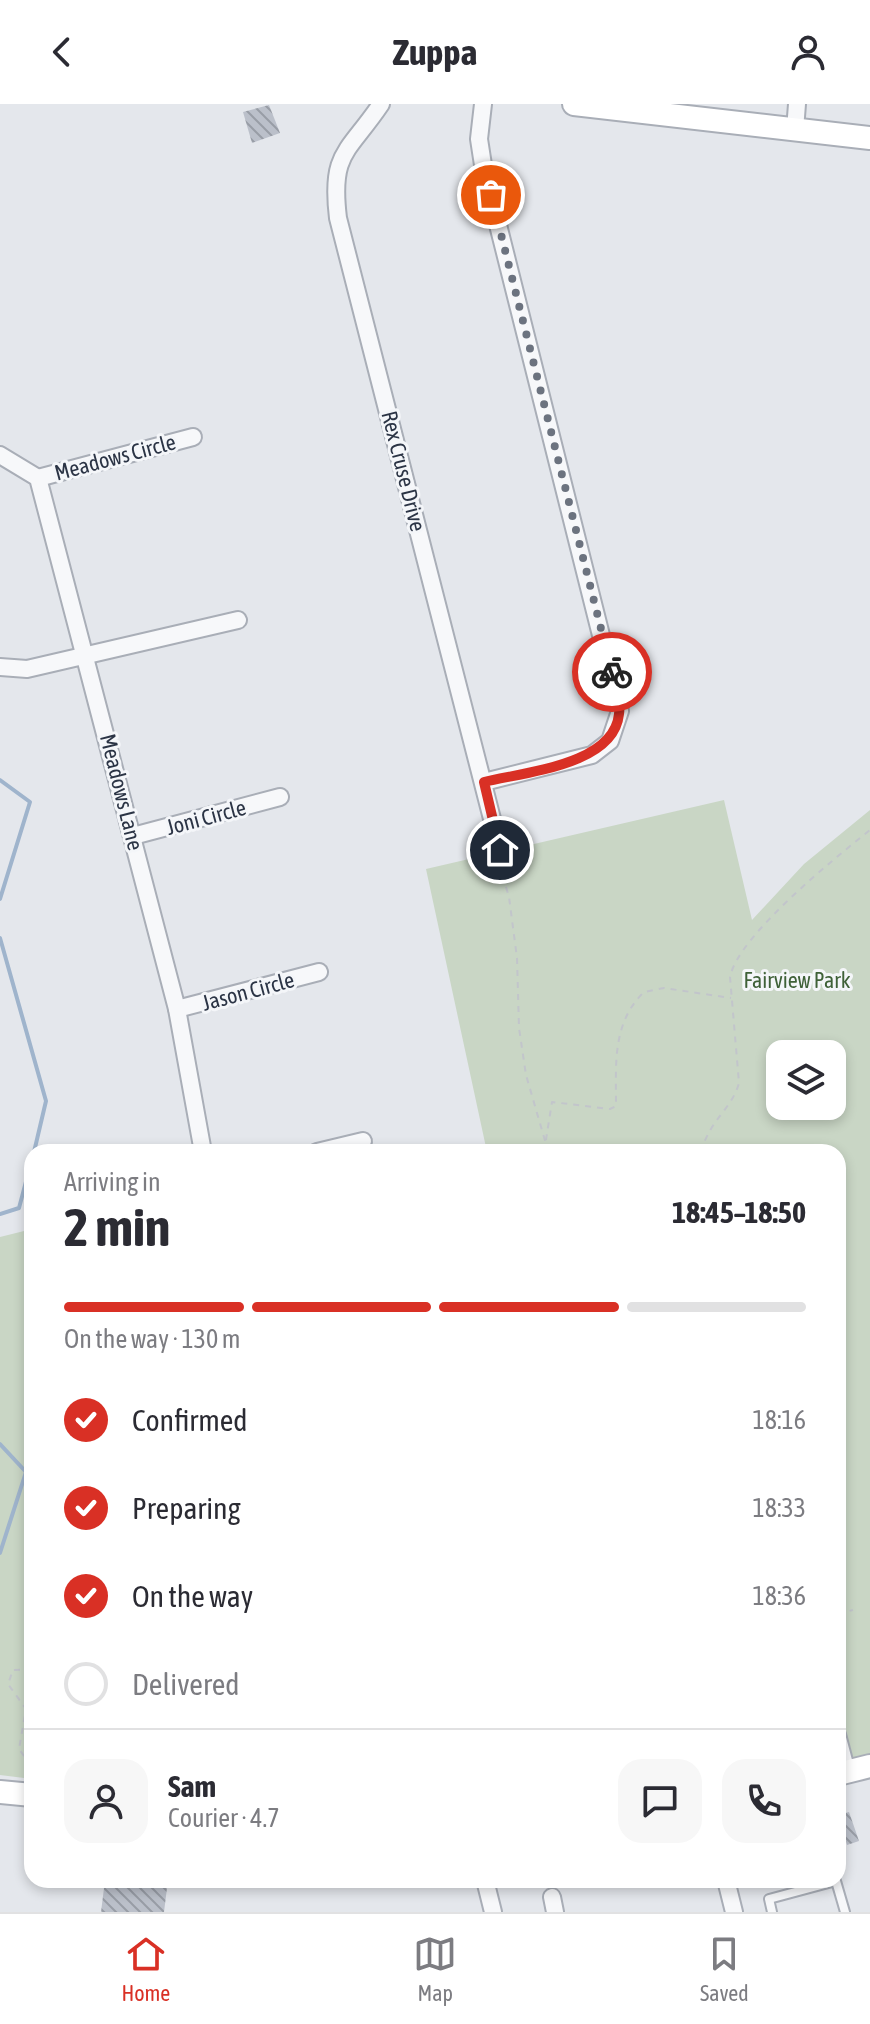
<!DOCTYPE html>
<meta charset="utf-8">
<style>
body{margin:0;font-family:"Asap Condensed",sans-serif;background:#f7f7f7;color:#2b2b33;height:100vh;display:flex;flex-direction:column;font-size:30px;white-space:nowrap}
*{box-sizing:border-box;margin:0}
p{font-size:26px;color:#7c7c81}
.icon{flex:none;width:44px;height:44px;fill:none;stroke:currentColor;stroke-width:2;stroke-linecap:round;stroke-linejoin:round}
.map{position:relative;flex:1;overflow:hidden}
.details{position:absolute;left:24px;top:1040px;width:822px;height:744px;display:flex;flex-direction:column;background:#fff;border-radius:24px;box-shadow:0 4px 12px #0003}
.details>*{flex:none}
.fabs{position:absolute;left:766px;top:936px;display:grid;gap:16px}
.fabs a{display:grid;place-items:center;width:80px;height:80px;border-radius:16px;background:#fff;box-shadow:0 4px 12px #0003;font-size:40px}
.pin{position:absolute;display:grid;place-items:center;width:68px;height:68px;color:#fff;margin:-34px;border:4px solid #fff;border-radius:50%;box-shadow:0 2px 8px #0007}
.courier{position:absolute;display:grid;place-items:center;width:80px;height:80px;margin:-40px;border:6px solid #d93025;border-radius:50%;background:#fff;color:#222;box-shadow:0 2px 10px #0007}
.head em{font-style:normal;font-weight:700}
.head div{display:flex;flex-direction:column-reverse}
.head{display:flex;align-items:center;justify-content:space-between;height:136px;padding:0 40px}
h1{font-size:52px;font-weight:700;line-height:60px}
.bar{display:grid;grid-template-columns:repeat(4,1fr);gap:12px 8px;align-content:center;height:96px;padding:0 40px}
.bar i{height:10px;border-radius:6px;background:#e1e1e2}
.bar .on{background:#d93025}
.bar p{grid-column:span 4}
.line{display:flex;align-items:center;gap:20px;padding:0 40px;border-top:2px solid #e1e1e2}
.line div{flex:1}
.round{display:grid;place-items:center;flex:none;width:84px;height:84px;border-radius:24px;background:#f7f7f7}
ol{padding:0 40px;list-style:none}
li{display:flex;align-items:center;gap:24px;height:88px}
li p{margin-inline-start:auto}
li .icon{padding:8px;border-radius:50%;background:#d93025;color:#fff;stroke-width:4}
li:last-child{color:#7c7c81}
li i{width:44px;height:44px;border:4px solid #e1e1e2;border-radius:50%}
header{display:flex;justify-content:space-between;align-items:center;height:104px;padding:0 40px;background:#fff;font-size:36px;font-weight:700}
.tab-bar{display:flex;justify-content:space-around;align-items:center;height:112px;border-top:2px solid #e1e1e2;background:#fff;font-size:22px;color:#7c7c81}
.tab-bar a{display:grid;justify-items:center;gap:4px}
.tab-bar .on{color:#d93025}
.map>svg:first-child{display:block}
.green{fill:#c9d6c5;fill-rule:evenodd}
.lines{fill:none;stroke-linecap:round;stroke-linejoin:round}
.stream{stroke:#9fb4cc;stroke-width:4}
.building{fill:url(#building-back-hatch)}
.lane-casing{stroke:#a9aeb7;stroke-width:12}
.street-casing{stroke:#a9aeb7;stroke-width:20}
.secondary-casing{stroke:#a9aeb7;stroke-width:26}
.path{stroke:#c2c5cb;stroke-width:2;stroke-dasharray:6 6;stroke-linecap:butt}
.lane{stroke:#f7f8fa;stroke-width:8}
.street{stroke:#f7f8fa;stroke-width:16}
.secondary{stroke:#fff;stroke-width:22}
.done{stroke:#6c737f;stroke-width:8;stroke-dasharray:0 14.4}
.route{stroke:#d93025;stroke-width:10}
.labels{text-anchor:middle;dominant-baseline:central;stroke-width:6;stroke-linejoin:round;paint-order:stroke}
.street-label{font-size:22px;fill:#2b3445;stroke:#f4f6f9}
.park-label{font-size:22px;fill:#3f6138;stroke:#f4f6f9}
</style>
<header><svg class="icon" aria-label="back" viewBox="0 0 24 24"><path d="M15 5l-7 7 7 7"/></svg>Zuppa<svg class="icon" aria-label="person" viewBox="0 0 24 24"><circle cx="12" cy="8" r="4"/><path d="M4 21q1-7 8-7t8 7"/></svg></header>
<div class="map">
<svg width="870" height="1808" viewBox="0 0 870 1808">
<defs>
<pattern id="building-back-hatch" width="6" height="6" patternUnits="userSpaceOnUse" patternTransform="scale(2)"><rect width="6" height="6" fill="#bbc0ca"/><path d="M-1 5l2 2M0 0l6 6M5-1l2 2" fill="none" stroke="#989da6"/></pattern>
</defs>
<rect width="100%" height="100%" fill="#e4e7ec"/>
<!-- green -->
<g class="green">
<path d="M724,696l28,120 52,-56 66,-54v944l-32,8v-610h-351l-61,-283zM780,950h52v52h-52z"/>
<path d="M32,1125v550l-32,-4v-538z"/>
</g>
<g class="lines">
<!-- stream -->
<g class="stream">
<path d="M0,676l30,22 -30,97"/>
<path d="M0,834l46,163 -12,51"/>
<path d="M0,1110l19,-6 13,-49"/>
<path d="M0,1340l26,28 -26,81"/>
</g>
</g>
<!-- building -->
<g class="building">
<path d="M269,1l11,28 -28,10 -9,-31z"/>
<path d="M849,1708l10,29 -12,4 -3,-10 -6,2v-22z"/>
<path d="M105,1776h63l-4,32h-63z"/>
</g>
<g class="lines">
<!-- lane casing -->
<g class="lane-casing">
<g id="lane">
<path d="M841,1630l9,34"/>
<path d="M772,1808l-3,-13 67,-18 9,31"/>
</g>
</g>
<!-- street casing -->
<g class="street-casing">
<g id="street">
<path d="M381,0c-33,49 -51,48 -43,114l162,632"/>
<path d="M483,0l-4,35 4,26 137,546 -10,30 -18,14 -108,27"/>
<path d="M795,26l2,-26"/>
<path d="M0,351l38,23 139,531 26,143"/>
<path d="M38,374l155,-41"/>
<path d="M0,563l27,2 211,-49"/>
<path d="M133,732l147,-39"/>
<path d="M177,905l142,-37"/>
<path d="M317,1048l46,-11"/>
<path d="M485,1776l8,32"/>
<path d="M726,1776l8,32"/>
<path d="M552,1793l3,15"/>
</g>
</g>
<!-- secondary casing -->
<g class="secondary-casing">
<g id="secondary">
<path d="M574,0l296,34"/>
<path d="M838,1670l32,-8"/>
<path d="M0,1688l32,3"/>
</g>
</g>
<!-- path -->
<g class="path">
<path d="M499,760l10,33 8,61 2,70 7,47 20,69"/>
<path d="M544,1048l8,-50 58,7 6,-3c0,-42 -4,-83 28,-114l20,-4 67,10"/>
<path d="M701,1048c9,-33 31,-43 38,-69l-9,-106c8,-41 105,-119 140,-147"/>
<path d="M838,1510l15,-4"/>
<path d="M32,1565l-19,1 -5,14 18,25 -7,40 13,18"/>
</g>
<!-- lane -->
<use href="#lane" class="lane"/>
<!-- street -->
<use href="#street" class="street"/>
<!-- secondary -->
<use href="#secondary" class="secondary"/>
</g>
<g class="lines">
<!-- done -->
<path class="done" d="M491,91l121,477"/>
<!-- route -->
<path class="route" d="M500,746l-16,-68c41,-10 130,-17 135,-68 2,-14 -4,-29 -7,-42"/>
</g>
<g class="labels">
<!-- street labels -->
<g class="street-label">
<text transform="translate(115 353) rotate(-15)">Meadows Circle</text>
<text transform="translate(404 367) rotate(76)">Rex Cruse Drive</text>
<text transform="translate(122 688) rotate(76)">Meadows Lane</text>
<text transform="translate(206 713) rotate(-15)">Joni Circle</text>
<text transform="translate(248 887) rotate(-15)">Jason Circle</text>
</g>
<!-- park labels -->
<g class="park-label">
<text x="797" y="876">Fairview Park</text>
</g>
</g>
</svg>
<div class="fabs">
<a><svg class="icon" aria-label="layers" viewBox="0 0 24 24"><path d="M12 4l9 5-9 5-9-5zM3 14l9 5 9-5"/></svg></a>
</div>
<div class="pin" style="left:491px;top:91px;background:#ea580c"><svg class="icon" aria-label="bag" viewBox="0 0 24 24"><path d="M5 8h14l-1 12H6zM9 8a3 3 0 0 1 6 0"/></svg></div>
<div class="pin" style="left:500px;top:746px;background:#1f2937"><svg class="icon" aria-label="home" viewBox="0 0 24 24"><path d="M3 11l9-7 9 7M6 9v11h12V9"/></svg></div>
<div class="courier" style="left:612px;top:568px"><svg class="icon" aria-label="bike" viewBox="0 0 24 24"><circle cx="6" cy="16" r="4"/><circle cx="18" cy="16" r="4"/><path d="M6 16l4-8h5l3 8M10 8l3 8H6M13 5h3"/></svg></div>
<section class="details">
<div class="head"><div><h1>2 min</h1><p>Arriving in</p></div><em>18:45–18:50</em></div>
<div class="bar"><i class="on"></i><i class="on"></i><i class="on"></i><i></i><p>On the way · 130 m</p></div>
<ol>
<li><svg class="icon" aria-label="check" viewBox="0 0 24 24"><path d="M5 12l5 5 9-10"/></svg>Confirmed<p>18:16</p></li>
<li><svg class="icon" aria-label="check" viewBox="0 0 24 24"><path d="M5 12l5 5 9-10"/></svg>Preparing<p>18:33</p></li>
<li><svg class="icon" aria-label="check" viewBox="0 0 24 24"><path d="M5 12l5 5 9-10"/></svg>On the way<p>18:36</p></li>
<li><i></i>Delivered</li>
</ol>
<div class="line" style="height:144px"><a class="round"><svg class="icon" aria-label="person" viewBox="0 0 24 24"><circle cx="12" cy="8" r="4"/><path d="M4 21q1-7 8-7t8 7"/></svg></a><div><b>Sam</b><p>Courier · 4.7</p></div><a class="round"><svg class="icon" aria-label="chat" viewBox="0 0 24 24"><path d="M4 5h16v11H9l-5 4z"/></svg></a><a class="round"><svg class="icon" aria-label="phone" viewBox="0 0 24 24"><path d="M5 4h4l2 5-3 2q2 4 5 5l2-3 5 2v4C11 20 4 13 5 4z"/></svg></a></div>
</section>
</div>
<nav class="tab-bar">
<a class="on"><svg class="icon" aria-label="home" viewBox="0 0 24 24"><path d="M3 11l9-7 9 7M6 9v11h12V9"/></svg>Home</a>
<a><svg class="icon" aria-label="map" viewBox="0 0 24 24"><path d="M3 6l6-2 6 2 6-2v14l-6 2-6-2-6 2zM9 4v14M15 6v14"/></svg>Map</a>
<a><svg class="icon" aria-label="saved" viewBox="0 0 24 24"><path d="M7 4h10v16l-5-4-5 4z"/></svg>Saved</a>
</nav>
